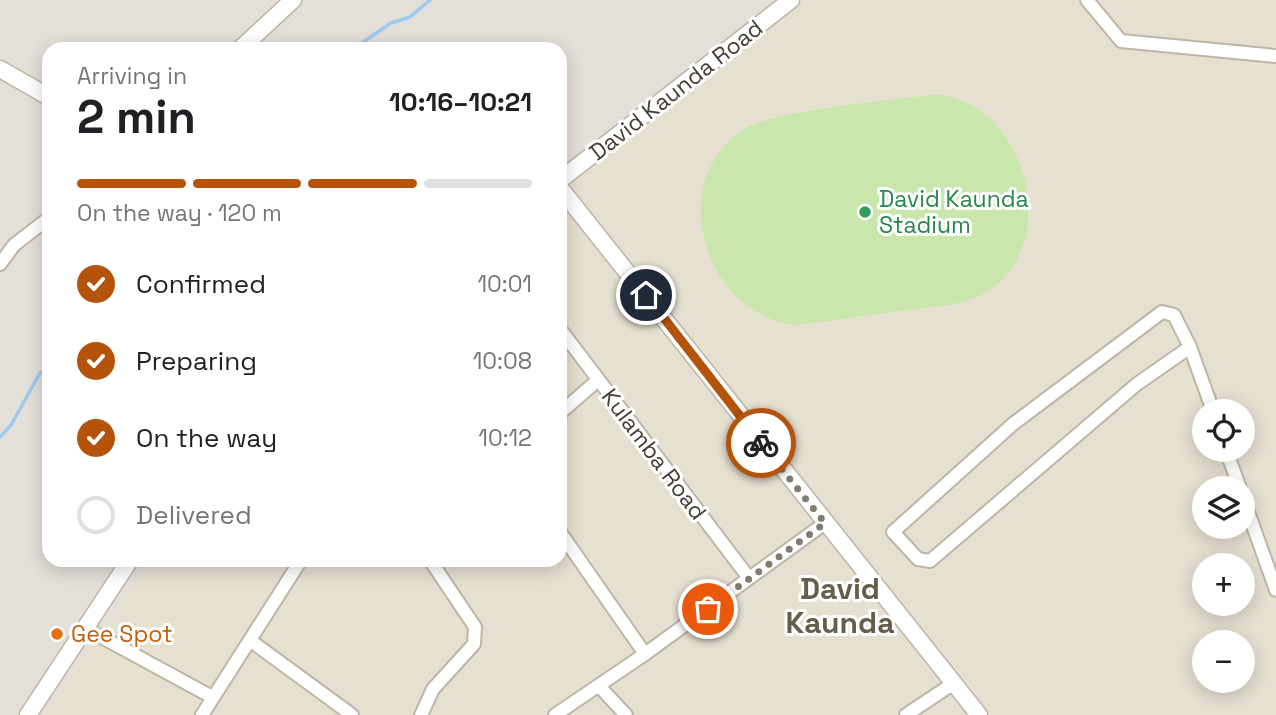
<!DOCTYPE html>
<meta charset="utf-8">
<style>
body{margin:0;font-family:"Space Grotesk",sans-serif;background:#f6f6f6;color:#202124;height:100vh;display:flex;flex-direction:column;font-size:26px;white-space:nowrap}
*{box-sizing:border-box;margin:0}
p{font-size:23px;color:#757577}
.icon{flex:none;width:38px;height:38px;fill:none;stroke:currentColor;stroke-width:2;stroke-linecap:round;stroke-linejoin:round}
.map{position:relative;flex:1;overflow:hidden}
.sheet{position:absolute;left:42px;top:42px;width:525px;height:525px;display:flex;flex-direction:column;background:#fff;border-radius:21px;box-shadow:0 4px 18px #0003}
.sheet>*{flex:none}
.controls{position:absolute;left:1192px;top:399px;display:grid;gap:14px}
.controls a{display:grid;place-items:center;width:63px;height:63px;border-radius:50%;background:#fff;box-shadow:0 4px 18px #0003;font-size:35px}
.pin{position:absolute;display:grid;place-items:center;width:60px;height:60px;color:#fff;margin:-30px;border:4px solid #fff;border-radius:50%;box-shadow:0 2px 7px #0007}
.courier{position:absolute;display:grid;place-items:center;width:70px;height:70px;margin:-35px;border:5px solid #b45309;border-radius:50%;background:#fff;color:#222;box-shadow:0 2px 9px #0007}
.head em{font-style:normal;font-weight:600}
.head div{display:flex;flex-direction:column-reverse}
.head{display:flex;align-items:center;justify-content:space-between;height:119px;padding:0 35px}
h1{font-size:46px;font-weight:600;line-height:52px}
.bar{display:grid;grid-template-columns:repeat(4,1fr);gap:10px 7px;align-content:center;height:84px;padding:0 35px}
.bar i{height:9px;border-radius:5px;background:#e0e0e0}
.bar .selected{background:#b45309}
.bar p{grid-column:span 4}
ol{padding:0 35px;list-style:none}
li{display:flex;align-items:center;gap:21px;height:77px}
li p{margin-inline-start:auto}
li .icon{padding:7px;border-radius:50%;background:#b45309;color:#fff;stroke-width:4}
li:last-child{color:#757577}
li i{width:38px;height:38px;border:4px solid #e0e0e0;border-radius:50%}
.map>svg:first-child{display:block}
.residential{fill:#e6e0d1;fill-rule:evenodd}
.industrial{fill:#e4dfd9}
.green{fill:#c9e7ac}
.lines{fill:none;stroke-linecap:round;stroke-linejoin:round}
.stream{stroke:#9fcbf0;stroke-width:3.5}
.minor-casing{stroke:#bdb6a6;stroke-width:16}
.tertiary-casing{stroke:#bdb6a6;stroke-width:19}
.minor{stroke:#fff;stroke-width:12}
.tertiary{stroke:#fff;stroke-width:16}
.done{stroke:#817c71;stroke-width:7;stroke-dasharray:0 12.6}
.route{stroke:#b45309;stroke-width:9}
.leisure-dot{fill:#2e9e5b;stroke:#fff;stroke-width:2.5}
.food-dot{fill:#e8710a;stroke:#fff;stroke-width:2.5}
.labels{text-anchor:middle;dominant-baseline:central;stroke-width:6;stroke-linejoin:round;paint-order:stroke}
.street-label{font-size:23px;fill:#443e34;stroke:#fff}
.leisure-label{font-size:23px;fill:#27864d;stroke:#fff;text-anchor:start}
.food-label{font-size:23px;fill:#c56008;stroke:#fff;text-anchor:start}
.district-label{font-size:30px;font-weight:bold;fill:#665d4b;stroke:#fff}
</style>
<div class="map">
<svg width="1276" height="715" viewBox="0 0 1276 715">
<rect width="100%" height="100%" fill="#f2eee3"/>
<!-- residential -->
<path class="residential" d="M783,0h493v715h-1233l108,-155h409v-380zM1204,411h38v39h-38zM1204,488h38v39h-38zM1204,565h38v39h-38zM1204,642h38v39h-38z"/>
<!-- industrial -->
<path class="industrial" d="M0,0h781l-221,176v-127h-511v511h102l-108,155h-43z"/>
<!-- green -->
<path class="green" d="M937,94c91,10 129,156 44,201 -22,11 -48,12 -73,15 -37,5 -74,10 -111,15 -92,-8 -134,-143 -53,-196 31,-19 151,-29 193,-35z"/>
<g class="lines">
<!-- stream -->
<g class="stream">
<path d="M353,49l38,-26 19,-6 20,-17"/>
<path d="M0,437l11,-12 29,-52 9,-3"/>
</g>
<!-- minor casing -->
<g class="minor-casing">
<g id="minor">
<path d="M1087,0l34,41 155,15"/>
<path d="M0,264l14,-19 35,-27"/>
<path d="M560,329l189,249"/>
<path d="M1190,347l-53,37 -207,177 -12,-2 -25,-27 120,-108 149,-112 12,3 16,32 23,64"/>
<path d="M560,413l38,-33"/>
<path d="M1226,450l14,38"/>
<path d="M1242,495l34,95"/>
<path d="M560,532l85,122"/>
<path d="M85,628l127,69"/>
<path d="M251,641l101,74"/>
<path d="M599,686l27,29"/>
<path d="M202,715l99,-155"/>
<path d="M421,715l12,-26 41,-45 1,-17 -45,-67"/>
<path d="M555,715l90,-61 180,-131"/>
<path d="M906,715l48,-32"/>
</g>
</g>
<!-- tertiary casing -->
<g class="tertiary-casing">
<g id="tertiary">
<path d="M240,49l53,-49"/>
<path d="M0,69l49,28"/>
<path d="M560,180l231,-180"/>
<path d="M560,188l419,527"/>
<path d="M28,715l102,-155"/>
</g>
</g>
<!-- minor -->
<use href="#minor" class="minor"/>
<!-- tertiary -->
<use href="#tertiary" class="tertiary"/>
</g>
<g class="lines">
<!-- done -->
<path class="done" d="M708,609l117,-86 -64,-80"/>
<!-- route -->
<path class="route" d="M646,295l115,148"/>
</g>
<!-- markers -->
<circle class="leisure-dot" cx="865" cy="212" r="7"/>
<circle class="food-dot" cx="57" cy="634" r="7"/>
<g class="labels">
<!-- street labels -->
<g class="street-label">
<text transform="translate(676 90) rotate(-38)">David Kaunda Road</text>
<text transform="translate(654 454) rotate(53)">Kulamba Road</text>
</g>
<!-- leisure labels -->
<g class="leisure-label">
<text x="879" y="199">David Kaunda<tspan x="879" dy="26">Stadium</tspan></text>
</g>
<!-- food labels -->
<g class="food-label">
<text x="71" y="634">Gee Spot</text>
</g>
<!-- district labels -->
<g class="district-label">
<text x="840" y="588">David<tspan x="840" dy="34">Kaunda</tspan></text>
</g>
</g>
</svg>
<div class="controls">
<a><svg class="icon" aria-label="locate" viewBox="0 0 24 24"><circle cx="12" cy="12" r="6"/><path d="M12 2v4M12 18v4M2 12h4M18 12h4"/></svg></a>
<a><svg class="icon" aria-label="layers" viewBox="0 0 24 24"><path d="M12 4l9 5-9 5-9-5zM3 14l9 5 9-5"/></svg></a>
<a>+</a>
<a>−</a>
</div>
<div class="pin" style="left:708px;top:609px;background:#ea580c"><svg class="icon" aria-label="bag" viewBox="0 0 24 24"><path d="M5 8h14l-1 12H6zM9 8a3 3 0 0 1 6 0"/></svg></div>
<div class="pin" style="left:646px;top:295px;background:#1f2937"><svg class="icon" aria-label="home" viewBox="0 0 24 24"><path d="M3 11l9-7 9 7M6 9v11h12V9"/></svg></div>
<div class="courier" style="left:761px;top:443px"><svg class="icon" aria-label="bike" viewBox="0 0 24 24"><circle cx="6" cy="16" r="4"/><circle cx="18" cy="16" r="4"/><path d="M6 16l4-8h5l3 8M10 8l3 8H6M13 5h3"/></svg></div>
<section class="sheet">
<div class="head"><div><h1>2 min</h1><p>Arriving in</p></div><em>10:16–10:21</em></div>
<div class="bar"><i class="selected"></i><i class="selected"></i><i class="selected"></i><i></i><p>On the way · 120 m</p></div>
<ol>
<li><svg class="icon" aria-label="check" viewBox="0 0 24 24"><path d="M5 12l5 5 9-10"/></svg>Confirmed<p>10:01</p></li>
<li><svg class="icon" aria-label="check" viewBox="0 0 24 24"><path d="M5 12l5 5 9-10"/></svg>Preparing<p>10:08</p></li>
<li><svg class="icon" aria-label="check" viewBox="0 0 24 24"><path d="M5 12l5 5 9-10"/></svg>On the way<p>10:12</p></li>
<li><i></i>Delivered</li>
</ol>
</section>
</div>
